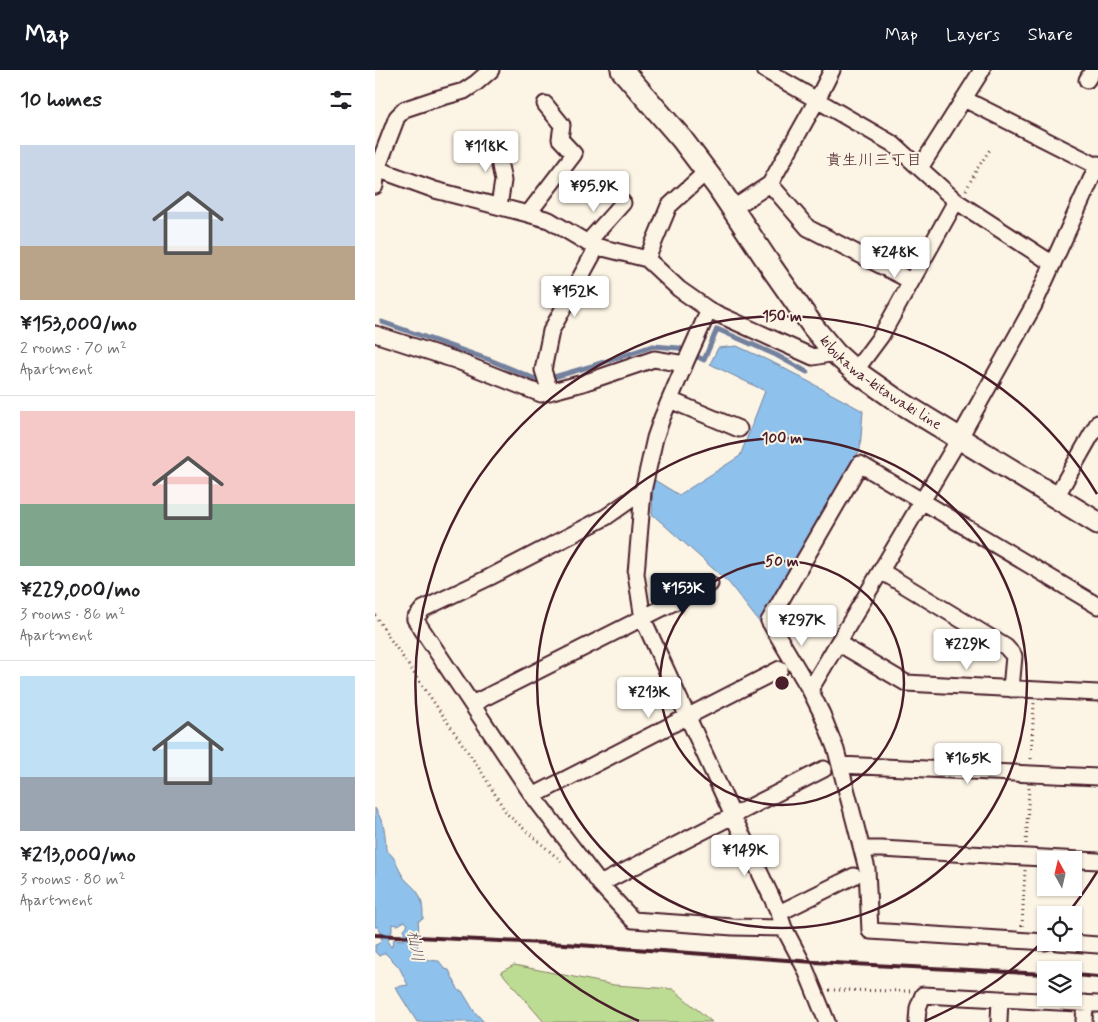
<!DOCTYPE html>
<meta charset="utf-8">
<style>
body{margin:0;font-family:Mynerve,"Klee One",sans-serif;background:#f2f2f2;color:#202124;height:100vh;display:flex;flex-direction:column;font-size:19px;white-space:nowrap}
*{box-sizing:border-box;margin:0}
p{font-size:16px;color:#757577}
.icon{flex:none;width:28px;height:28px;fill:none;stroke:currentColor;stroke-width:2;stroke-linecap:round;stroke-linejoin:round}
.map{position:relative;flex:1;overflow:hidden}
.panel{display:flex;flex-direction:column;background:#fff;width:375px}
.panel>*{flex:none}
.needle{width:32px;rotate:352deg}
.tools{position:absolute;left:662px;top:781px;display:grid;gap:10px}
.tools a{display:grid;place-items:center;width:45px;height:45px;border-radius:0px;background:#fff;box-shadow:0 1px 4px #0004;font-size:25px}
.price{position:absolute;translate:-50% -42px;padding:0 11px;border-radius:5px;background:#fff;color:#222;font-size:16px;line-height:32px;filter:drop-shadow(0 1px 2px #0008)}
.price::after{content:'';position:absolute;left:50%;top:30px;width:15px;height:11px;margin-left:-8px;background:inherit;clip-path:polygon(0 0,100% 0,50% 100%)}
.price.current{background:#111827;color:#fff}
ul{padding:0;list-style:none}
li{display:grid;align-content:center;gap:10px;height:265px;padding:0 20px}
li+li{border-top:1px solid #e0e0e0}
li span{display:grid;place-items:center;height:155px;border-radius:0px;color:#555}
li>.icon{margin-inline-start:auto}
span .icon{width:90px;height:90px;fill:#fffc;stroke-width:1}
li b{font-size:21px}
h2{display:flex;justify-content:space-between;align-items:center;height:60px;padding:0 20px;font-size:21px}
header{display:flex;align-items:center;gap:30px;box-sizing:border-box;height:70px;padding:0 25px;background:#111827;color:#fff}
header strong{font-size:24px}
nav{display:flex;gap:28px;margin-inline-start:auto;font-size:18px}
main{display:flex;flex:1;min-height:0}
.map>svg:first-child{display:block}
.green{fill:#bcdc94;stroke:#837e60}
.water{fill:#8ec1eb;stroke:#73809e;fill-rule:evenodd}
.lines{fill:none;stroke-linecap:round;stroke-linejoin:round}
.stream{stroke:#73809e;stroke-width:5}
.minor-casing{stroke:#4a1f2b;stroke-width:19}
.secondary-casing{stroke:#4a1f2b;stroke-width:25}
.path{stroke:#4a1f2b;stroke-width:3;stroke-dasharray:1 4;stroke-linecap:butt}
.minor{stroke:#fcf5e5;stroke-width:15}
.secondary{stroke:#fcf5e5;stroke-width:21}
.rail{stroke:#4a1f2b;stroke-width:4}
.ring{fill:none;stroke:#4a1f2b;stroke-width:2.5}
.labels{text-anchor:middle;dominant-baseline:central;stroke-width:4;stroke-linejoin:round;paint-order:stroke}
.street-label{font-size:15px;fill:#4a1f2b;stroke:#fcf5e5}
.neighbourhood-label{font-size:16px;fill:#4a1f2b;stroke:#fcf5e5}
.water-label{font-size:16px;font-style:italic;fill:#5e5065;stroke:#fcf5e5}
.centre{fill:#4a1f2b;stroke:#fcf5e5;stroke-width:2.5}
.ring-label{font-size:15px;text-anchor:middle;font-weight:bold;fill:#4a1f2b;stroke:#fcf5e5;stroke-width:4;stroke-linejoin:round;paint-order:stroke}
</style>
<header>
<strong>Map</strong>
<nav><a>Map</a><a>Layers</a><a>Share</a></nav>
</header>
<main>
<section class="panel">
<h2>10 homes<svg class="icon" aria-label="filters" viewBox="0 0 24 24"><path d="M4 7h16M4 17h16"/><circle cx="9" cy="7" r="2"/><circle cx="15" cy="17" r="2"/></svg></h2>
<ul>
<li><span style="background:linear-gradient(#c9d6e8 65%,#b9a48a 0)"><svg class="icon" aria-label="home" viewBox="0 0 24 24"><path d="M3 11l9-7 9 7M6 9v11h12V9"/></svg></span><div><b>¥153,000/mo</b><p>2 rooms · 70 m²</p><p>Apartment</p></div></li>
<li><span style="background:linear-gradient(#f6c9c9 60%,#7fa58c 0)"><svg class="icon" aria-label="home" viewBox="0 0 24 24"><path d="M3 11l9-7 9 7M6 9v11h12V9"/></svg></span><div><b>¥229,000/mo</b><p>3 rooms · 86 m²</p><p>Apartment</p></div></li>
<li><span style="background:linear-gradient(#bfe0f5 65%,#9aa5b1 0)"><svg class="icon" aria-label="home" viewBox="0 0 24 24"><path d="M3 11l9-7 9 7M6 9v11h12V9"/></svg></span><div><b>¥213,000/mo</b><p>3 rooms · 80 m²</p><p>Apartment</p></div></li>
</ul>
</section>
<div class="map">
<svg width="723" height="952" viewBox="0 0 723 952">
<rect width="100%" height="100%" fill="#fcf5e5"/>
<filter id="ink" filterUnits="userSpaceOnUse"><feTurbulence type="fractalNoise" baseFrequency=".02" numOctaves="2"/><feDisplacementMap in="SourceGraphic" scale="10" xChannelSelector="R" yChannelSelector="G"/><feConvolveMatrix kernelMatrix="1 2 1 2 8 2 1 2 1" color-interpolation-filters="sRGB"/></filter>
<g filter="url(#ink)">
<path class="green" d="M139,895L239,915L298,919L337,952H169L126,902Z"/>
<path class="water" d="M362,276L403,295L488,341L485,380L385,553L354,513L277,444L278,409L304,425L365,386L390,321L335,294L343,278Z
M0,738C10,756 10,760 11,780C22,789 20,792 26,803C30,812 41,817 44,825C48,832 48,841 48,849L43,851C46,864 36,881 52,889C55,890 61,891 64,891L70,899L74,900L84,921H87L99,941L109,952H42L20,917L33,915L24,897L10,883L4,886L0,882V875L3,874L7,870L3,857H0ZM30,851L33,855L29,859V870L19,869L18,873L16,877C10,870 15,868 17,861C17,860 17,856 17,854L23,855Z"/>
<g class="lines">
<path class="stream" d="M7,252L115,290L165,311L217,296L278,276L304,278L329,290L342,259L401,285L432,302"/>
<g class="minor-casing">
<path id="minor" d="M390,0L518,74L581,131L678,194
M712,10L718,0
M589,29L722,96
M120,70L128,111L124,136
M545,98L607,0
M2,99L60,120L153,144L174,150L216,175L272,189L304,219L334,240L438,287L460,283
M395,114L433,158L536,211
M0,116L2,99L22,47L30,39L57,30L89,21L101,13L116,0
M357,139L395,114L442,30L457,0
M153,144L199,84L185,69L187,55L170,34
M212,173L248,133
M272,189L294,136L331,102
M334,240L312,289L287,348L280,368L268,421L261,504L268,549L358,746L404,843L409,858L430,898L452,952
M0,264L80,290L166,324L208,313L279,289L310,294
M480,301L506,266L581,131
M175,322L168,300L176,261L222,177
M295,330L364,359
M268,421L231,447L115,507L48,539L40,549L158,726L225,814L258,850L358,857L409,858
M681,427L723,353
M506,501L631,577L639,586L636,619
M463,573L531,613L723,623
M435,620L584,369L659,235L723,94
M97,634L335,514
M465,695L723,707
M158,726L405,599
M487,779H506L723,791
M225,814L449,699
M404,843L479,806
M671,872L495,861L492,799L461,680L447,644L435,620L394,551L485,394L723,536
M682,872L723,875
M542,952L543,938L548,925L723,934
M624,952L625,929
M709,952L710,933"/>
</g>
<g class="secondary-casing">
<g id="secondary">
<path id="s1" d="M247,0L306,68L343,117L399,201L439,258L460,283L480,301L520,329L723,453"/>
</g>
</g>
<path class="path" d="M591,120L602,99L616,78
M0,545L14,567L106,701L132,744L186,791
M656,689L659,633
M651,774L654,718
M647,856L650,800
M454,920L535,921"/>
<use href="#minor" class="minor"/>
<use href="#secondary" class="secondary"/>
<path class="rail" d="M0,865L190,874L439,892L671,904
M699,905L723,907"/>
</g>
</g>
<g class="ring">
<circle cx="407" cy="613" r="122"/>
<circle cx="407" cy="613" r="245"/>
<path d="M722 802A367 367 0 0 1 692 844M671 868A367 367 0 0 1 550 951M264 951A367 367 0 1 1 722 424"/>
</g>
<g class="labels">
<g class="street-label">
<text stroke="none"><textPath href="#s1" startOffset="409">kibukawa-kitawaki line</textPath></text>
</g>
<g class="neighbourhood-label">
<text x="499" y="90">貴生川三丁目</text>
</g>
<g class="water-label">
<text transform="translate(40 876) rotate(80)">杣川</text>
</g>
</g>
<circle cx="407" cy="613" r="8" class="centre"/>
<g class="ring-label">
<text x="407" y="251">150 m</text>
<text x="407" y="373">100 m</text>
<text x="407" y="496">50 m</text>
</g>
</svg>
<div class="tools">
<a><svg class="needle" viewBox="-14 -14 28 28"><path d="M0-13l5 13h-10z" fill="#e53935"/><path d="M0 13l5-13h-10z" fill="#757577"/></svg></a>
<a><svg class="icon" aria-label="locate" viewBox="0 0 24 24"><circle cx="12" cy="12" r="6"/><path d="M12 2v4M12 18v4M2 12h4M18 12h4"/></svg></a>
<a><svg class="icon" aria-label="layers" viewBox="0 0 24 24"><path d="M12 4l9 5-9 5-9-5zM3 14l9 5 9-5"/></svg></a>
</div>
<b class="price" style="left:111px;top:103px">¥118K</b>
<b class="price" style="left:219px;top:143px">¥95.9K</b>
<b class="price" style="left:520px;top:209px">¥248K</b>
<b class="price" style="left:200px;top:248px">¥152K</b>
<b class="price current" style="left:308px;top:545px">¥153K</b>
<b class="price" style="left:427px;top:577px">¥297K</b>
<b class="price" style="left:592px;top:601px">¥229K</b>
<b class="price" style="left:274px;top:649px">¥213K</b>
<b class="price" style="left:593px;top:715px">¥165K</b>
<b class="price" style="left:370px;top:807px">¥149K</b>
</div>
</main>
